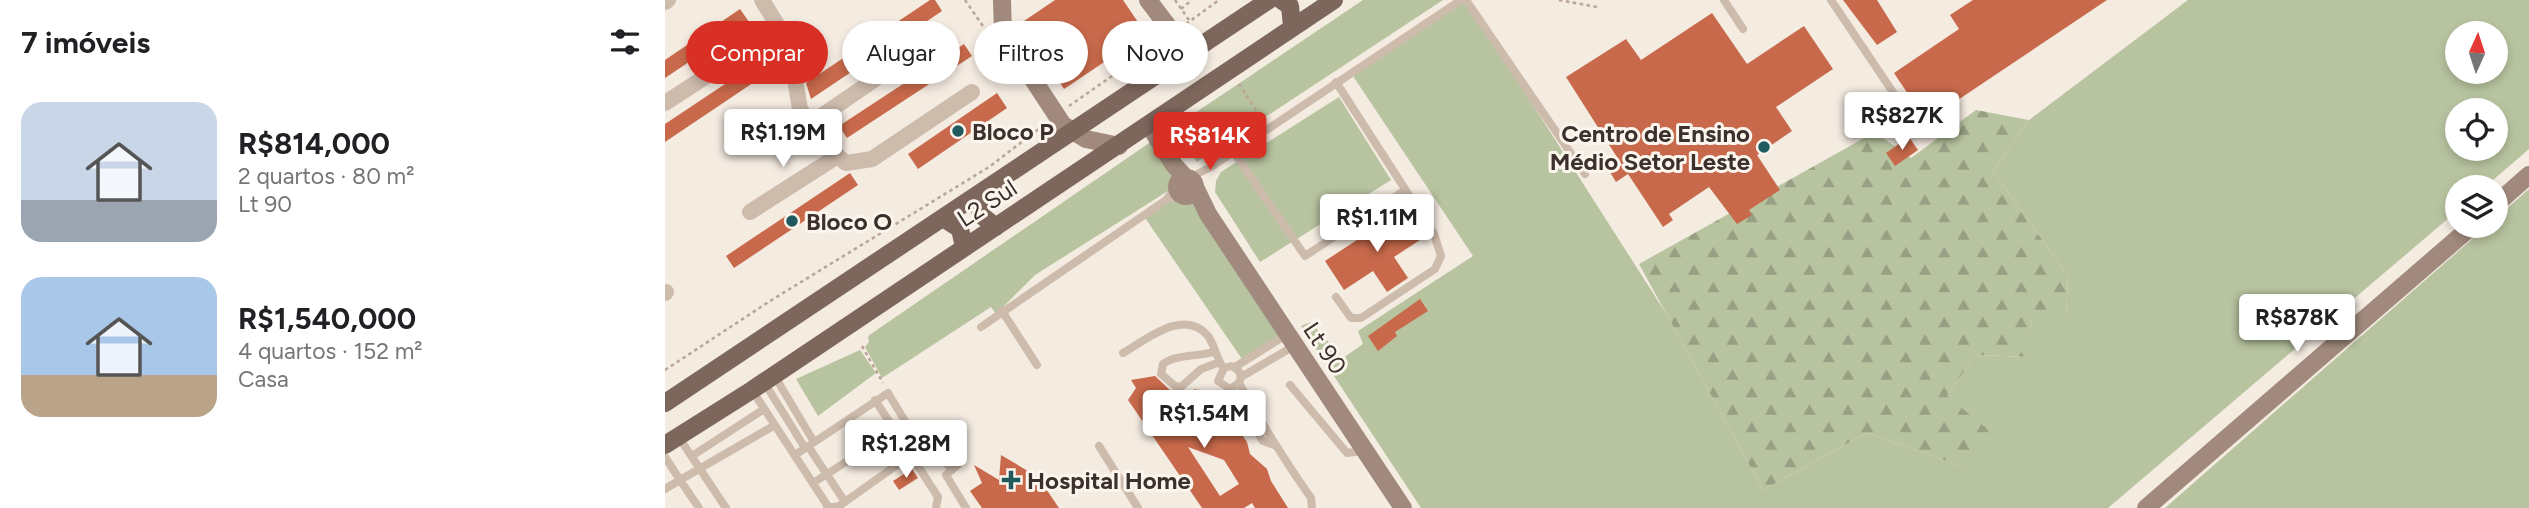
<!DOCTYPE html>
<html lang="pt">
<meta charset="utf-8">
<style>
body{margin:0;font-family:Figtree,sans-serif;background:#f6f6f6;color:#202124;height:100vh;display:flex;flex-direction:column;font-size:26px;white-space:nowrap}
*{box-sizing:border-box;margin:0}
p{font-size:23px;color:#757577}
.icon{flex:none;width:38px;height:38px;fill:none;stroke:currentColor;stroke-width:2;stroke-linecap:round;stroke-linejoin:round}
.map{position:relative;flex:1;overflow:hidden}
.panel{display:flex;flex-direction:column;background:#fff;width:665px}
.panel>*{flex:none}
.guide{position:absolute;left:21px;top:21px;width:665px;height:63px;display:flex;gap:14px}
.needle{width:46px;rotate:3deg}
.tools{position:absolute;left:1780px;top:21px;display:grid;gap:14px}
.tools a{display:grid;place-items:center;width:63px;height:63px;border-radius:50%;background:#fff;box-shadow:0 4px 10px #0003;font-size:35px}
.price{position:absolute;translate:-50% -60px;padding:0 16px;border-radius:7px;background:#fff;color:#222;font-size:23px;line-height:46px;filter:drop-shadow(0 2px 4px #0008)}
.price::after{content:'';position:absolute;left:50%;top:42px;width:21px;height:16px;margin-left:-10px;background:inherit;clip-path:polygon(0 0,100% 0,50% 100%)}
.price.current{background:#d93025;color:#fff}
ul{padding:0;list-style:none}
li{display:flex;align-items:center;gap:21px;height:175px;padding:0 21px}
li span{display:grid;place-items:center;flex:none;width:196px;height:140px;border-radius:21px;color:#555}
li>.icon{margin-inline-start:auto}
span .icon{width:84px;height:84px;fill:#fffc;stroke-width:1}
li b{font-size:30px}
h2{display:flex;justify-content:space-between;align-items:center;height:84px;padding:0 21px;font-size:30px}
.tag{padding:0 24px;border-radius:32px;background:#fff;box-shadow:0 4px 10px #0003;font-size:24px;line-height:63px}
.tag.current{background:#d93025;color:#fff}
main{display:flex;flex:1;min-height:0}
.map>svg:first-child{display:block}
.grass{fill:#b8c4a0;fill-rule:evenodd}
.forest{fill:url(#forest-firs)}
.building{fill:#c8694b;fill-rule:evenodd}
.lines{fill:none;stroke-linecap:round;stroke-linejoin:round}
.path{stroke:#b9a596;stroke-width:2.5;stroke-dasharray:3.5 3.5;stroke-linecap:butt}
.lane{stroke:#cdbbac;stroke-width:8}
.street{stroke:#cdbbac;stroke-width:16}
.secondary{stroke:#a18a7d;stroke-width:18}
.primary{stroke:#7d675c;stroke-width:18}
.poi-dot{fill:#1f5a5e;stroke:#fbf5ee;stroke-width:2.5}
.labels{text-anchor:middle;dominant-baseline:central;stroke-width:6;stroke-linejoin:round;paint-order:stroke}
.poi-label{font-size:24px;font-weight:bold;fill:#3b302b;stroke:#fbf5ee;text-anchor:start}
.street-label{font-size:24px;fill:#3b302b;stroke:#fbf5ee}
</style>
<main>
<section class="panel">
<h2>7 imóveis<svg class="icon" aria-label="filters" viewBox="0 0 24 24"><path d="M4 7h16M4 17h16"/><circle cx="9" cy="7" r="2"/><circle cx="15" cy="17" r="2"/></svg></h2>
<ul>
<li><span style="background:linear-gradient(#c9d6e8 70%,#9aa5b1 0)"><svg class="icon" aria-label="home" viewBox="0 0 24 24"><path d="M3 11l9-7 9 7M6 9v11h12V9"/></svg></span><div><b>R$814,000</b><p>2 quartos · 80 m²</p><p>Lt 90</p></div></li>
<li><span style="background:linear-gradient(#a9c7e8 70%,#b9a48a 0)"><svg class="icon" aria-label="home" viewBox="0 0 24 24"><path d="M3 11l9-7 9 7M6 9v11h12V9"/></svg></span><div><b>R$1,540,000</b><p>4 quartos · 152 m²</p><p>Casa</p></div></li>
</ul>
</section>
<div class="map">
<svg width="1864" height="508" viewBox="0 0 1864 508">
<defs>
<pattern id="forest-firs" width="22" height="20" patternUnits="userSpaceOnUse" patternTransform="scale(1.75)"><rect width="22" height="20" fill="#b8c4a0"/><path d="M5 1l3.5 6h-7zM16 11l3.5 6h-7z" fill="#97a083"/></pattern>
</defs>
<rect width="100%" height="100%" fill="#f4ebe1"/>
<path class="grass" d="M698,0H778L532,162L506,129Z
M801,0L1002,315L1098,490L1202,433L1299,467L1282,396L1310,355L1364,357L1367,317L1401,316L1403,276L1328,171L1364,120L1523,0H1864V149L1820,187H1792V211L1443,508H756L636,326L646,322L678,358L698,344L693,331L808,256L686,73ZM1792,33H1830V72H1792ZM1792,110H1830V149H1792Z
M674,97L726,180L595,262L550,192L551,181L556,172Z
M490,139L512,180L503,191L370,275L331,314L326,307L217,378L200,347L204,342L203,336Z
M1864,189V508H1500L1822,226H1830L1831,218Z
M517,195L543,214L621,335L577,359L478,215Z
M195,350L211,373L153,416L131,379Z"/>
<path class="forest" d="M1311,110L1364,120L1328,171L1403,276L1401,317H1367L1365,357L1310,355L1282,396L1326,432L1299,467L1202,433L1098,490L974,264L1210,132L1246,158Z"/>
<path class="building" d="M265,0H270L277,11L146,99L141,83Z
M390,0H458L481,34L399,89L356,23Z
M1178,0H1212L1232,32L1212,45Z
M1308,0H1442L1257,124L1239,97L1243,94L1229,73L1294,29L1285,15Z
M75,9L84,22L0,78V60Z
M1047,13L1082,64L1139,26L1168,69L1111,107L1127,131L1092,155L1115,190L1084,210L1087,215L1072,224L1044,187L1004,214L1008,220L998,227L963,174L951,182L945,172L957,165L901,77L961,39L976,60Z
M299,44L307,56L182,138L174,126Z
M105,54L113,66L0,142V124Z
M332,93L342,108L253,169L243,154Z
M1244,137L1253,150L1230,166L1221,153Z
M185,173L193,185L69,268L61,256Z
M739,209L758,238L729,257L743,278L722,292L708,271L679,290L660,261Z
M755,299L763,311L730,332L732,336L713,351L703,336Z
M490,376L506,391L521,399L530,389L550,397L548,412L519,406L535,439L548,427L565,425L573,429L582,442L585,454L602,469L606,481L623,508H590L587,503L579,508H537L463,400L471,388L466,380ZM523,447L559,460L574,484L555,496Z
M336,455L373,477L394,508H317L305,491L317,483L309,465L334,480Z
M247,469L253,478L234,490L228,481Z"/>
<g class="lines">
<path class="path" d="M300,0L322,32
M510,0L524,20
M894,0L932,7
M516,9L527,0
M521,24L554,0
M574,84L599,122
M404,106L496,42
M197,346L218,383
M0,370L105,301L324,167L379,125"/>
<path class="lane" d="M801,0L920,174
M1059,0L1078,29
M1166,0L1256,134
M568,151L640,256L740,190
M524,178L546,167L796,0
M501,200L512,186
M671,297L686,318H696L770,269L776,256L769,234L671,82
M337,311L372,365
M316,327L501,200L517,195
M548,352C532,357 511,354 498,364L496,374L510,386L516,387L536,369L555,362
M458,353C481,340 519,307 543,336C549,344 551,356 557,366
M570,367L621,335
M109,375L149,442
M576,377L629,346
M99,382L140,448
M574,383C596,422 620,461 646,498L647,508
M625,385L682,453L699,451
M565,389L574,383C578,375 574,369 566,366L559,368L553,381L565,389L598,441L609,445
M87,390L164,508
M13,436L61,508
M263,439L286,469
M256,442L246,455L273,497L271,508
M143,446L180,502
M434,446L473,508
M130,455L223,393L252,441
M27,456L99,409
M0,457L15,480L110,425
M296,462L281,475L301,508
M148,483L229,431
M0,489L15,480L34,508
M162,508L174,506L246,455L210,400"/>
<path class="street" d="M97,0L124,44L135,109L159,144L181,163L207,159L307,92
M0,2L3,0
M0,103L114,29
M145,124L277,33
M85,212L171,157
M0,293L1,292"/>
<path class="secondary" d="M337,0L338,34L398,125L421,139L454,146
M483,0L524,54
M484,125L509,165L521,178
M512 187a9 9 0 1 1 18 0a9 9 0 1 1-18 0Z
M530,187L543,214L738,508
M1830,205L1864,175
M1481,508L1807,226"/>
<path class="primary" d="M616,0L625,6L627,27
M312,195L316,215L331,227
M278,218L295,229L299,247
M0,403L604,0
M0,445L87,390L669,0"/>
</g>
<g class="poi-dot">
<circle cx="293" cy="131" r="7"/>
<circle cx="1099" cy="147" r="7"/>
<circle cx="127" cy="221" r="7"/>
<path d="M342.5 469.5h7v7h7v7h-7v7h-7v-7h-7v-7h7z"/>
</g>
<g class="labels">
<g class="poi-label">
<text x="307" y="131">Bloco P</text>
<text x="1085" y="133" text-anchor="end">Centro de Ensino<tspan x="1085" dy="28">Médio Setor Leste</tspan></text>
<text x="141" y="221">Bloco O</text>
<text x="362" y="480">Hospital Home</text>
</g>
<g class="street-label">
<text transform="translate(322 203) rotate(-33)">L2 Sul</text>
<text transform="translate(660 348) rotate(56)">Lt 90</text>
</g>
</g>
</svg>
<div class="tools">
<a><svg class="needle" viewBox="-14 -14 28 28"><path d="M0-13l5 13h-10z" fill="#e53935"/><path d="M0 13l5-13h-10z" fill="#757577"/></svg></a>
<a><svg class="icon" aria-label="locate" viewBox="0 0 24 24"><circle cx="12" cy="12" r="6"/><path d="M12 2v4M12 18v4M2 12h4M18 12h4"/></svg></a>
<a><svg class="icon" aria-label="layers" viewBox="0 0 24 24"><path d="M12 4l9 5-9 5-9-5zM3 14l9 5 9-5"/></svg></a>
</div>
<b class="price" style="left:1237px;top:152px">R$827K</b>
<b class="price" style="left:118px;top:169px">R$1.19M</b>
<b class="price current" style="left:545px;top:172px">R$814K</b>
<b class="price" style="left:712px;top:254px">R$1.11M</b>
<b class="price" style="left:1632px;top:354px">R$878K</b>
<b class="price" style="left:539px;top:450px">R$1.54M</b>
<b class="price" style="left:241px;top:480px">R$1.28M</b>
<div class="guide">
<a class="tag current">Comprar</a>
<a class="tag">Alugar</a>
<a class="tag">Filtros</a>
<a class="tag">Novo</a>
</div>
</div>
</main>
